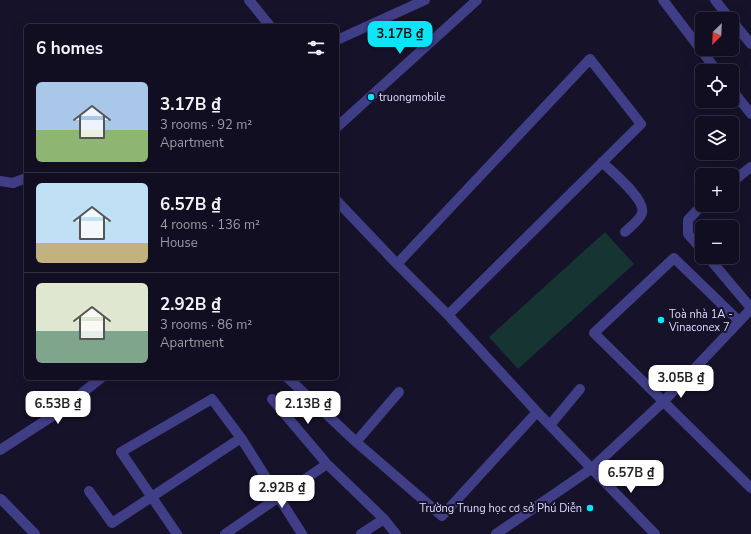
<!DOCTYPE html>
<meta charset="utf-8">
<style>
body{margin:0;font-family:"Nunito Sans",sans-serif;background:#1e1c2d;color:#f1f3f6;height:100vh;display:flex;flex-direction:column;font-size:15px;white-space:nowrap}
*{box-sizing:border-box;margin:0}
p{font-size:13px;color:#9c9ca5}
.icon{flex:none;width:22px;height:22px;fill:none;stroke:currentColor;stroke-width:2;stroke-linecap:round;stroke-linejoin:round}
.map{position:relative;flex:1;overflow:hidden}
.drawer{position:absolute;left:24px;top:24px;width:315px;height:356px;display:flex;flex-direction:column;background:#100e20;border-radius:6px;box-shadow:0 4px 16px #0002,0 0 0 1px #302e3e}
.drawer>*{flex:none}
.needle{width:26px;rotate:204deg}
.fabs{position:absolute;left:695px;top:12px;display:grid;gap:8px}
.fabs a{display:grid;place-items:center;width:44px;height:44px;border-radius:6px;background:#100e20;box-shadow:0 4px 16px #0002,0 0 0 1px #302e3e;font-size:20px}
.price{position:absolute;translate:-50% -34px;padding:0 9px;border-radius:8px;background:#fff;color:#222;font-size:13px;line-height:26px;filter:drop-shadow(0 1px 2px #0008)}
.price::after{content:'';position:absolute;left:50%;top:24px;width:12px;height:9px;margin-left:-6px;background:inherit;clip-path:polygon(0 0,100% 0,50% 100%)}
.price.active{background:#0ee4f7;color:#111}
ul{padding:0;list-style:none}
li{display:flex;align-items:center;gap:12px;height:100px;padding:0 12px}
li+li{border-top:1px solid #302e3e}
li span{display:grid;place-items:center;flex:none;width:112px;height:80px;border-radius:6px;color:#555}
li>.icon{margin-inline-start:auto}
span .icon{width:48px;height:48px;fill:#fffc;stroke-width:1}
li b{font-size:17px}
h2{display:flex;justify-content:space-between;align-items:center;height:48px;padding:0 12px;font-size:17px}
.map>svg:first-child{display:block}
.green{fill:#153432}
.lines{fill:none;stroke-linecap:round;stroke-linejoin:round}
.minor{stroke:#403e87;stroke-width:10}
.poi-dot{fill:#0ee4f7;stroke:#15122a;stroke-width:1.5}
.labels{text-anchor:middle;dominant-baseline:central;stroke-width:4;stroke-linejoin:round;paint-order:stroke}
.poi-label{font-size:11px;fill:#dfdcfe;stroke:#15122a;text-anchor:start}
</style>
<div class="map">
<svg width="751" height="534" viewBox="0 0 751 534">
<rect width="100%" height="100%" fill="#15122a"/>
<path class="green" d="M605,232L634,264L518,369L489,337Z"/>
<g class="lines">
<path class="minor" d="M249,0L270,26
M663,0L717,71
M715,0L730,19
M732,21L751,44
M337,40L425,0
M732,90L751,114
M337,127L477,0
M602,162C612,172 646,199 642,213C640,220 630,227 625,232
M0,181L13,183L26,178
M732,182L751,167
M337,201L397,264L448,315L537,412L655,534
M702,250L688,234V220L702,205
M708,257L751,308
M397,264L590,59L641,124L448,315
M739,321L674,258L594,333L751,488
M288,378L356,442L442,516L537,412
M272,399L327,464L384,519L396,534
M550,425L580,389
M241,438L302,534
M356,442L399,392
M0,450L57,413L101,378
M89,491L112,523L241,438L212,399L121,452L177,534
M1,499L35,534
M225,534L327,464
M361,534L384,519
M496,534L591,469L663,402L751,309"/>
</g>
<g class="poi-dot">
<circle cx="371" cy="97" r="4"/>
<circle cx="661" cy="320" r="4"/>
<circle cx="590" cy="508" r="4"/>
</g>
<g class="labels">
<g class="poi-label">
<text x="379" y="97">truongmobile</text>
<text x="669" y="314">Toà nhà 1A -<tspan x="669" dy="13">Vinaconex 7</tspan></text>
<text x="582" y="508" text-anchor="end">Trường Trung học cơ sở Phú Diễn</text>
</g>
</g>
</svg>
<div class="fabs">
<a><svg class="needle" viewBox="-14 -14 28 28"><path d="M0-13l5 13h-10z" fill="#e53935"/><path d="M0 13l5-13h-10z" fill="#9c9ca5"/></svg></a>
<a><svg class="icon" aria-label="locate" viewBox="0 0 24 24"><circle cx="12" cy="12" r="6"/><path d="M12 2v4M12 18v4M2 12h4M18 12h4"/></svg></a>
<a><svg class="icon" aria-label="layers" viewBox="0 0 24 24"><path d="M12 4l9 5-9 5-9-5zM3 14l9 5 9-5"/></svg></a>
<a>+</a>
<a>−</a>
</div>
<b class="price active" style="left:400px;top:55px">3.17B ₫</b>
<b class="price" style="left:681px;top:399px">3.05B ₫</b>
<b class="price" style="left:58px;top:425px">6.53B ₫</b>
<b class="price" style="left:308px;top:425px">2.13B ₫</b>
<b class="price" style="left:631px;top:494px">6.57B ₫</b>
<b class="price" style="left:282px;top:509px">2.92B ₫</b>
<section class="drawer">
<h2>6 homes<svg class="icon" aria-label="filters" viewBox="0 0 24 24"><path d="M4 7h16M4 17h16"/><circle cx="9" cy="7" r="2"/><circle cx="15" cy="17" r="2"/></svg></h2>
<ul>
<li><span style="background:linear-gradient(#a9c7e8 60%,#8fb573 0)"><svg class="icon" aria-label="home" viewBox="0 0 24 24"><path d="M3 11l9-7 9 7M6 9v11h12V9"/></svg></span><div><b>3.17B ₫</b><p>3 rooms · 92 m²</p><p>Apartment</p></div></li>
<li><span style="background:linear-gradient(#bfe0f5 75%,#c2b280 0)"><svg class="icon" aria-label="home" viewBox="0 0 24 24"><path d="M3 11l9-7 9 7M6 9v11h12V9"/></svg></span><div><b>6.57B ₫</b><p>4 rooms · 136 m²</p><p>House</p></div></li>
<li><span style="background:linear-gradient(#dfe7d0 60%,#7fa58c 0)"><svg class="icon" aria-label="home" viewBox="0 0 24 24"><path d="M3 11l9-7 9 7M6 9v11h12V9"/></svg></span><div><b>2.92B ₫</b><p>3 rooms · 86 m²</p><p>Apartment</p></div></li>
</ul>
</section>
</div>
